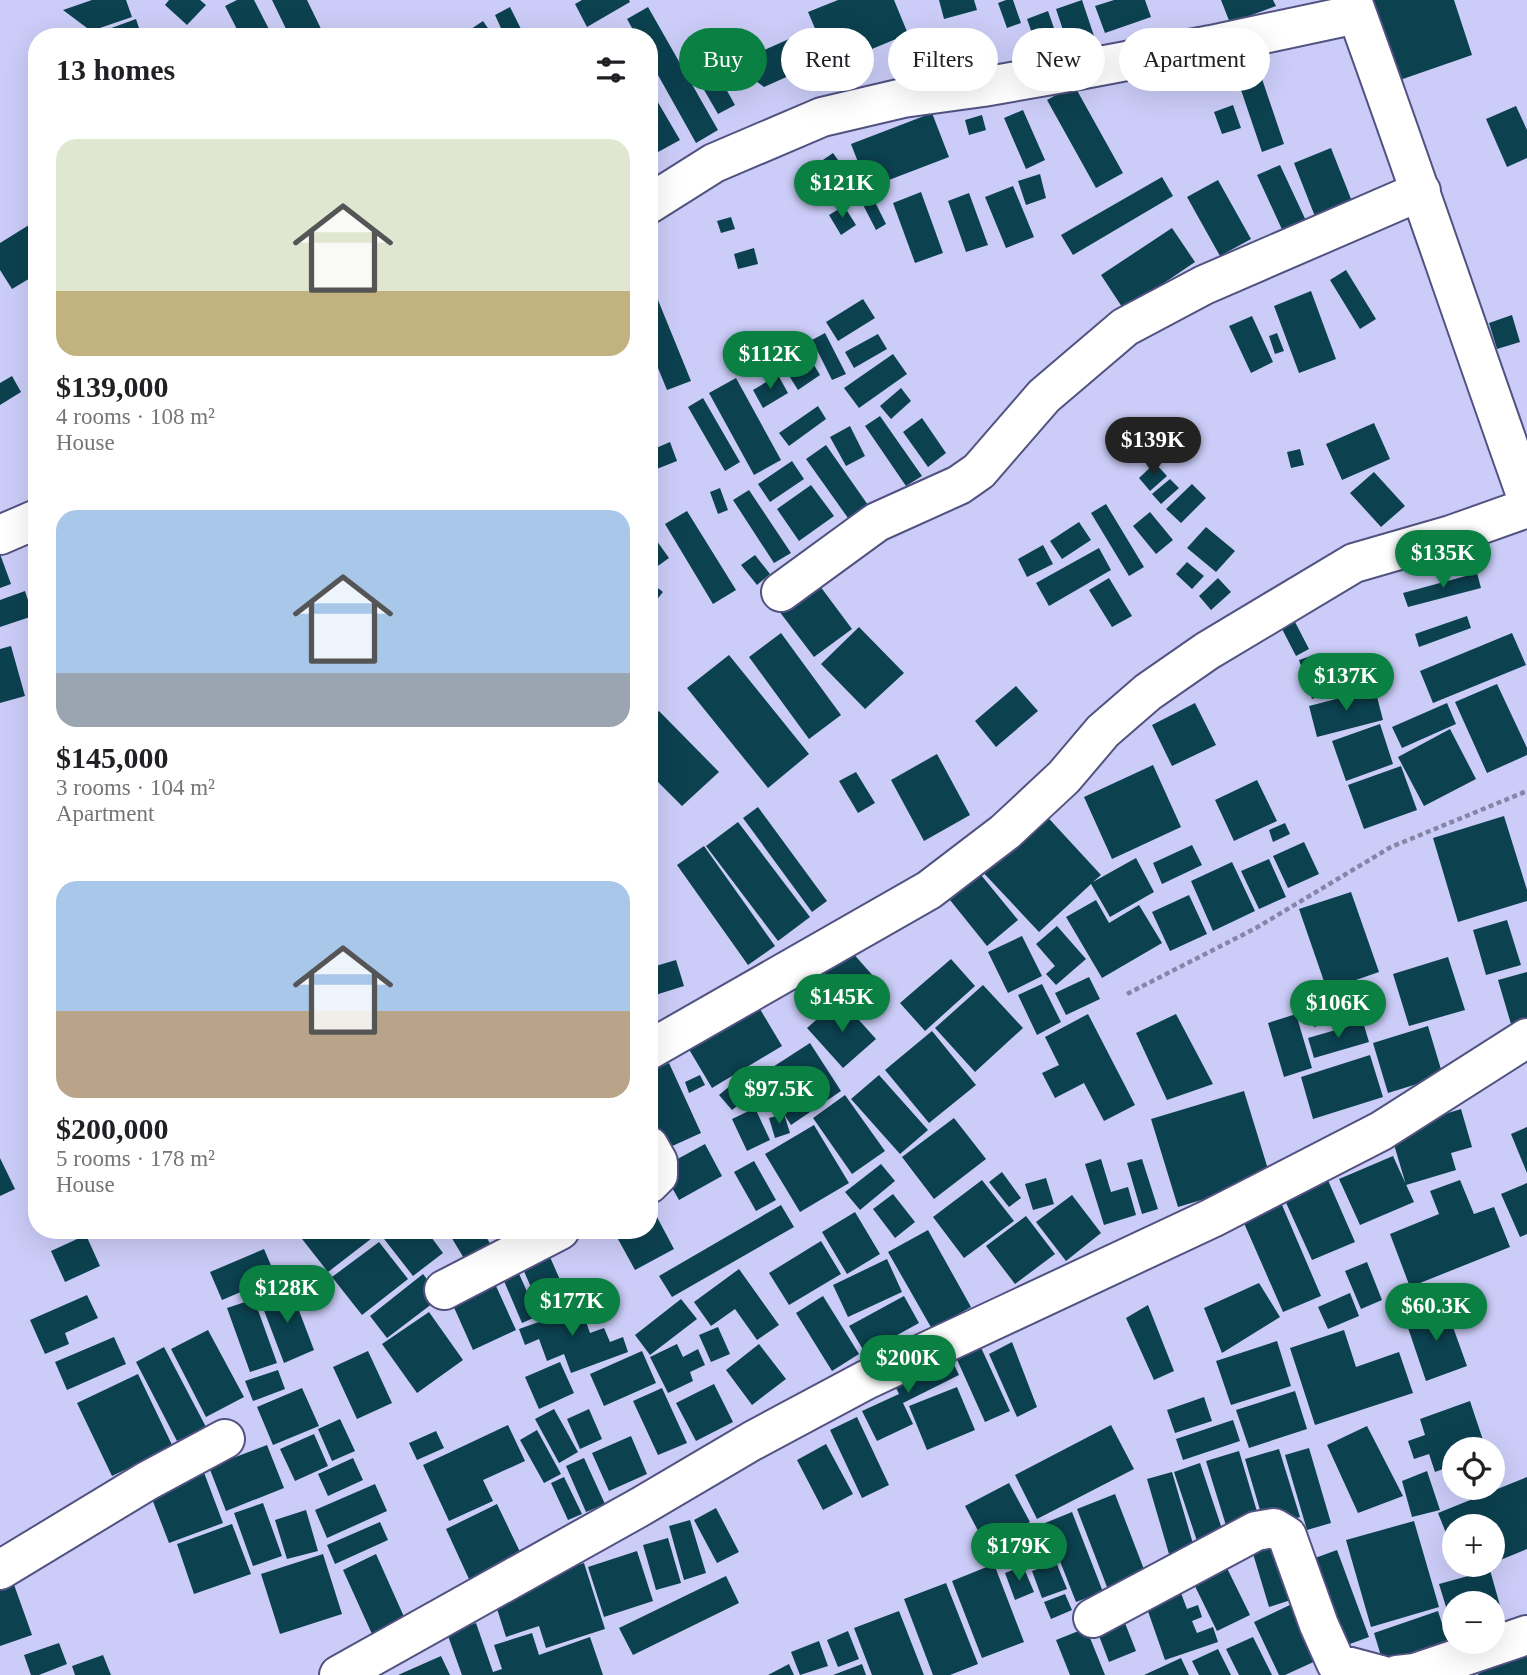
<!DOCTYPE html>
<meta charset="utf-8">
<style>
body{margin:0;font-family:"Times New Roman",serif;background:#f2f2f2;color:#202124;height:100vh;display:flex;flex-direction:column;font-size:26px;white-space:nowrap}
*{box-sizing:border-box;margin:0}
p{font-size:23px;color:#757577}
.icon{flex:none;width:38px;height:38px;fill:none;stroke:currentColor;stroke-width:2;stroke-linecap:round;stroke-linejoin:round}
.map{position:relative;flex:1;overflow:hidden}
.panel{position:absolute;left:28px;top:28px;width:630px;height:1211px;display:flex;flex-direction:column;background:#fff;border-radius:28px;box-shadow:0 7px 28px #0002}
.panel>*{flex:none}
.hud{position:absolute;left:679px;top:28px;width:665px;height:63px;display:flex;gap:14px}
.buttons{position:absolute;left:1442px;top:1437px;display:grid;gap:14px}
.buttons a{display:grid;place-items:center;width:63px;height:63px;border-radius:50%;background:#fff;box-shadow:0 7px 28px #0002;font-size:35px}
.price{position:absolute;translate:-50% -60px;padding:0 16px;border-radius:24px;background:#0b8043;color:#fff;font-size:23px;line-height:46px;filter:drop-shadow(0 2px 4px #0008)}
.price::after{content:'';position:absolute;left:50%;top:42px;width:21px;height:16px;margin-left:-10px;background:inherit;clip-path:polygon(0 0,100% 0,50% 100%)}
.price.active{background:#222;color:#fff}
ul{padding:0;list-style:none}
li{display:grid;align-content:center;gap:14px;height:371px;padding:0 28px}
li span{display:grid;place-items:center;height:217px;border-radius:21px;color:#555}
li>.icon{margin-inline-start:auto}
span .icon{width:126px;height:126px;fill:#fffc;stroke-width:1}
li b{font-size:30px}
h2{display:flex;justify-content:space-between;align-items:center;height:84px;padding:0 28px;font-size:30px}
.chip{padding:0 24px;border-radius:32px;background:#fff;box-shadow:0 7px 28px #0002;font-size:24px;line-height:63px}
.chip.active{background:#0b8043;color:#fff}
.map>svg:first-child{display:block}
.building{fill:#0c4150}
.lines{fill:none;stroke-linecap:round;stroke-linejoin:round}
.minor-casing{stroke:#515280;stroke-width:42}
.path{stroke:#8486a7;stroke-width:4.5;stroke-dasharray:5 3.5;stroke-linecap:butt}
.minor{stroke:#fff;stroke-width:38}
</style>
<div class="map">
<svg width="1527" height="1675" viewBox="0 0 1527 1675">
<rect width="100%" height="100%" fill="#cbcdf8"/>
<path class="building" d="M92,0H126L132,17L91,31L63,10Z
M169,0H200L206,5L187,25L165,5Z
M237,0H254L273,37H241L225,6Z
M272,0H307L325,37H290Z
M582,0H629L630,2L587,27L575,4Z
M838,0H894L908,34L831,66L808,12Z
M939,0H974L977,10L944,19Z
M1006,0H1013L1021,23L1007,28L998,3Z
M1082,0L1097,45L1071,54L1056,9Z
M1114,0H1145L1151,17L1105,33L1095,6Z
M1221,0H1273L1276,6L1230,23Z
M1370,0H1454L1472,55L1397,81Z
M510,7L525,37H505L495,15Z
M648,7L718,130L696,143L649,59V37H637L627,19Z
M1048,11L1062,51L1041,59L1027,19Z
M136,19L142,37H96L95,34Z
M483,21L494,37H471L468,31Z
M789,39L802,70L764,87L733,64Z
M706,53L735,105L718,114L689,64Z
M1261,76L1284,144L1262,152L1239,84Z
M1074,85L1123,173L1096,188L1047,100Z
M649,87L680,140L649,157Z
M1233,105L1241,128L1222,134L1214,112Z
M1516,106L1527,130V158L1507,167L1486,119Z
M1023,110L1045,160L1026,169L1004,118Z
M932,113L949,157L868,188L851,144Z
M982,115L986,130L969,135L965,120Z
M1331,148L1353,204L1316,219L1294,163Z
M833,153L853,181L827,199L807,171Z
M1280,165L1308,225L1285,236L1257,175Z
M1040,174L1046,198L1026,205L1018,181Z
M1162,177L1173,196L1073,255L1061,235Z
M1218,180L1251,239L1220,256L1187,197Z
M1013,186L1034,237L1006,248L985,197Z
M921,192L943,253L915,263L893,203Z
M969,193L988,245L966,252L948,201Z
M871,194L886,224L876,230L860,199Z
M844,206L856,225L841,235L829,215Z
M731,217L735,229L721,233L717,221Z
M37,220V274L12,289L0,270V243Z
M1172,228L1195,262L1124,310L1101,275Z
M754,248L758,264L738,269L734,254Z
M1346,270L1376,319L1360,329L1330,280Z
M649,278L691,381L667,390L649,346Z
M1311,291L1336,359L1299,373L1274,306Z
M863,299L875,318L838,341L826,322Z
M1512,315L1520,342L1497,349L1489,323Z
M1252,316L1273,362L1251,373L1229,326Z
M825,333L846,374L832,380L812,340Z
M1277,333L1284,351L1275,354L1269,336Z
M790,334L799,351L763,372L753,355Z
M878,334L887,349L854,368L845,352Z
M893,354L907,374L859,408L844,388Z
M811,360L820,375L798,390L788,374Z
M778,375L788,393L763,408L753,390Z
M12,376L21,392L0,405V383Z
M736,378L781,460L754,475L709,393Z
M901,388L911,401L891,419L880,406Z
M703,398L740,462L725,471L688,407Z
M818,406L826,419L789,446L779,433Z
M880,416L922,476L906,486L865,426Z
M922,418L946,453L928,467L903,432Z
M1374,423L1390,459L1342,480L1326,444Z
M850,426L865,456L846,466L830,437Z
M670,442L677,461L649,472V451Z
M826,445L868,505L848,518L806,459Z
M1300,449L1304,465L1291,468L1287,452Z
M792,461L804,479L770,502L758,484Z
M1155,463L1167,476L1150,491L1139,478Z
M1374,472L1405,506L1381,527L1350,493Z
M1170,479L1179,488L1161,504L1152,494Z
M1192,484L1206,498L1181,523L1166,509Z
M811,485L834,516L799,541L777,509Z
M720,488L728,510L718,514L710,492Z
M749,490L791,553L774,563L733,500Z
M1106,504L1144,567L1129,576L1091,513Z
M687,511L736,590L713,604L665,524Z
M1150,512L1173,540L1156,554L1133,526Z
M1079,522L1091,540L1062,559L1050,541Z
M1206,527L1235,551L1216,572L1187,548Z
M649,530L669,558L655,568L649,560Z
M1043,545L1053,564L1027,577L1018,559Z
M1099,548L1111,570L1049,606L1036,583Z
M0,554L11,584L0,588Z
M755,555L770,574L757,585L741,565Z
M1187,562L1204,576L1192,589L1176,574Z
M1477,573L1481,588L1408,607L1403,593Z
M1109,578L1132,616L1112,627L1089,590Z
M1218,578L1231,592L1211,610L1199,596Z
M649,581L663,592L651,607L649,606Z
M817,582L852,629L814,657L779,611Z
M25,591L33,616L0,627V600Z
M1467,616L1471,628L1419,647L1415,634Z
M1294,620L1309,649L1296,656L1281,627Z
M859,627L904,673L865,709L821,664Z
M781,633L841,715L809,739L749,657Z
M1512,633L1526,665L1433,703L1420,671Z
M11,646L25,696L0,703V649Z
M729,655L809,754L768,788L687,688Z
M1314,655L1327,694L1312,699L1299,660Z
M1497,684L1527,748V755L1487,773L1455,702Z
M1016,686L1038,711L996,747L975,721Z
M1375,689L1383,720L1317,737L1309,706Z
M1195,703L1216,745L1172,766L1152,725Z
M1447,703L1456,724L1402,748L1392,727Z
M659,711L719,772L682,806L649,773V720Z
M1380,724L1393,764L1346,781L1332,741Z
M1450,729L1476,779L1424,806L1398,757Z
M937,754L970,815L924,841L891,780Z
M1153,765L1181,827L1112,859L1084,797Z
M1401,766L1417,810L1364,829L1348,785Z
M856,772L875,803L858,813L839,781Z
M1257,780L1277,821L1234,841L1215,800Z
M758,807L827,901L812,912L743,818Z
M1041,810L1101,875L1093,882L1136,858L1154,892L1110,917L1091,884L1039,932L978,867Z
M1504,816L1527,890V901L1458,922L1433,838Z
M738,822L810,917L778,941L706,846Z
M1285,823L1290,834L1273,842L1269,830Z
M1304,842L1319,874L1288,888L1273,856Z
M1192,845L1202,865L1162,884L1153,863Z
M704,846L775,946L748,965L677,865Z
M1269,859L1286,897L1259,909L1241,871Z
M1232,862L1255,911L1213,931L1191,881Z
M981,875L1018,920L987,946L950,900Z
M1351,892L1379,972L1327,990L1299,909Z
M1189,895L1207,934L1170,951L1152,912Z
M1096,900L1109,923L1139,905L1162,943L1102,978L1066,917Z
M1507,920L1521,965L1486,975L1473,930Z
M1057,926L1086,959L1056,985L1046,974L1055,966L1036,944Z
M1022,936L1042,976L1008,993L988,952Z
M843,942L882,986L855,1009L817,964Z
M1448,957L1465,1010L1409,1026L1393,974Z
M951,959L975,986L925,1031L900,1003Z
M676,960L684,986L649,997V968Z
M1527,972V1019L1511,1024L1498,980Z
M1089,977L1100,999L1066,1015L1055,993Z
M1042,984L1061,1022L1037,1035L1018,995Z
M983,985L1023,1028L975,1072L935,1028Z
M1368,987L1375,1008L1314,1027L1307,1006Z
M754,999L782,1046L712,1088L684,1041Z
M840,999L876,1039L843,1068L807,1028Z
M1088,1014L1135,1105L1104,1121L1084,1083L1055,1098L1042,1073L1059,1065L1045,1037Z
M1176,1014L1213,1084L1167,1100L1136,1033Z
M1296,1014L1312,1068L1284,1077L1268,1023Z
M1363,1022L1369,1042L1314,1058L1308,1038Z
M1428,1026L1443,1076L1388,1093L1373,1043Z
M932,1031L976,1085L929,1123L885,1070Z
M810,1043L841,1091L791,1125L759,1076Z
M1370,1055L1383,1097L1313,1119L1301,1077Z
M669,1063L701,1133L659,1152L649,1131V1072Z
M748,1071L761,1087L732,1110L719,1095Z
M700,1075L705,1085L689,1093L685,1082Z
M879,1075L928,1130L900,1154L851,1099Z
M1244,1091L1271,1179L1178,1207L1151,1119Z
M845,1095L885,1151L852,1174L813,1118Z
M755,1108L770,1140L747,1151L732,1119Z
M1461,1109L1472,1147L1451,1153L1456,1170L1406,1185L1390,1131Z
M784,1114L790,1133L775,1138L769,1118Z
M954,1118L986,1159L934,1199L902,1157Z
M814,1125L849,1183L800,1212L765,1154Z
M1527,1127V1173L1511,1134Z
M705,1144L722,1176L679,1200L661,1168Z
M1393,1156L1414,1202L1360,1225L1339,1179Z
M0,1158L15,1189L0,1196Z
M1101,1159L1111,1192L1128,1187L1136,1215L1104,1225L1085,1164Z
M1142,1159L1158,1209L1142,1214L1127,1163Z
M754,1161L776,1200L756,1211L734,1172Z
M881,1164L895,1181L860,1210L845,1192Z
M1002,1172L1021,1198L1009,1207L989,1182Z
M1046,1178L1054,1204L1033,1210L1025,1184Z
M1327,1178L1355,1242L1312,1260L1283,1196Z
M982,1180L1014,1221L964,1258L933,1217Z
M1460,1180L1474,1214L1494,1207L1510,1247L1410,1287L1390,1234L1439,1214L1430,1191Z
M1527,1183V1234L1520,1237L1501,1194Z
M893,1194L915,1222L895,1238L873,1209Z
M1072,1195L1101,1233L1066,1261L1036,1222Z
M1279,1198L1321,1296L1283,1312L1240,1214Z
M649,1202L674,1249L635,1270L613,1230H649Z
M781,1205L794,1227L672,1297L659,1276Z
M855,1212L880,1254L847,1274L822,1232Z
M1026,1216L1055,1254L1015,1284L986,1246Z
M295,1230H373L376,1235L328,1272Z
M388,1230H426L443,1253L413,1276L381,1235Z
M447,1230H482L494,1250L468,1265Z
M928,1230L971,1307L932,1329L888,1252Z
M86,1235L100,1266L65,1282L51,1251Z
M821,1241L841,1274L789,1305L769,1273Z
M379,1242L408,1279L362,1315L332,1277Z
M264,1249L276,1277L222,1300L210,1272Z
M550,1257L564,1289L537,1301L523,1269Z
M887,1259L902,1292L848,1317L833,1285Z
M1367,1262L1382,1300L1361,1309L1345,1271Z
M516,1267L538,1316L522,1323L501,1274Z
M739,1269L779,1325L757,1340L735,1309L711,1326L694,1302Z
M423,1274L441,1297L387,1338L370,1316Z
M491,1275L516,1330L473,1350L448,1294Z
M1259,1283L1280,1317L1222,1353L1204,1308Z
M290,1287L314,1350L284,1363L260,1300Z
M1350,1293L1359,1316L1328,1329L1318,1307Z
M87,1295L98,1318L65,1333L69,1344L45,1354L30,1320Z
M823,1296L859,1354L832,1371L796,1313Z
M904,1296L919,1323L865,1353L849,1326Z
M564,1297L568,1309L580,1305L590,1333L604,1328L610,1342L623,1337L628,1352L571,1373L564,1354L547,1361L539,1339L525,1345L519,1329L550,1318L545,1304Z
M254,1299L277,1363L250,1372L227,1308Z
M681,1299L697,1319L650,1355L635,1335Z
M1148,1305L1174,1371L1154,1380L1126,1318Z
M1445,1305L1467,1366L1426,1381L1405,1319Z
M429,1312L463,1360L417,1393L382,1344Z
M718,1327L730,1354L711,1362L699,1335Z
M208,1330L244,1397L206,1417L171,1349Z
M1344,1330L1356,1367L1399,1352L1413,1393L1315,1425L1290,1348Z
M114,1337L126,1364L67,1390L55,1362Z
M1277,1341L1291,1386L1231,1405L1216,1361Z
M1012,1342L1037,1407L1017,1417L989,1354Z
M979,1343L1010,1411L985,1422L955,1355Z
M677,1344L683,1357L698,1349L705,1365L690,1372L693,1381L668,1393L650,1357Z
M759,1344L786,1379L752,1405L726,1370Z
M164,1347L206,1427L177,1441L136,1362Z
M368,1351L392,1403L357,1419L333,1367Z
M642,1351L656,1383L604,1406L590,1374Z
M948,1352L959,1375L903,1403L913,1424L877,1441L862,1411L899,1394L891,1378Z
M560,1362L574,1393L539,1409L525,1377Z
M278,1370L285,1389L253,1401L245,1381Z
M138,1374L173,1447L112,1476L77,1403Z
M714,1384L733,1422L696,1441L676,1403Z
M957,1387L975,1430L927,1450L909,1406Z
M302,1388L319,1426L273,1445L257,1407Z
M662,1388L687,1443L658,1455L633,1401Z
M1295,1391L1307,1429L1249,1448L1236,1410Z
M1204,1397L1212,1421L1175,1433L1167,1410Z
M1470,1401L1486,1449H1454V1465L1435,1472L1429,1454L1414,1459L1408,1441L1425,1435L1420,1419Z
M554,1409L578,1452L559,1463L535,1419Z
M589,1409L602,1439L580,1449L567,1419Z
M857,1417L889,1485L862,1498L830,1430Z
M340,1419L355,1451L332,1461L318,1429Z
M1233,1420L1240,1441L1183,1460L1176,1439Z
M508,1425L525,1461L483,1480L493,1501L449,1521L423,1465Z
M1111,1425L1134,1469L1037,1519L1015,1475Z
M1367,1426L1403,1496L1358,1513L1327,1445Z
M537,1430L561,1474L544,1483L520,1440Z
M436,1431L444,1448L417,1460L409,1443Z
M314,1434L328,1466L295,1481L280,1449Z
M631,1436L647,1474L609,1491L592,1453Z
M826,1444L853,1494L823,1510L797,1460Z
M267,1445L284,1488L226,1511L209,1467Z
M1309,1448L1331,1523L1307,1530L1285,1455Z
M1279,1449L1300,1517L1265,1527L1245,1459Z
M1239,1451L1261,1525L1229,1535L1206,1461Z
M353,1458L363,1480L328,1496L318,1474Z
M584,1458L605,1504L586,1512L566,1466Z
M1200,1463L1225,1538L1199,1547L1174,1472Z
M203,1470L223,1523L169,1543L149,1491Z
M1427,1471L1440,1510L1412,1517L1402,1481Z
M1172,1472L1194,1547L1169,1554L1147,1479Z
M564,1477L582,1514L568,1520L551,1483Z
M1527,1477V1549L1493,1563V1526H1454V1553L1438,1513Z
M1009,1483L1030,1522L985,1544L965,1506Z
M375,1484L387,1511L327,1538L315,1510Z
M1115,1494L1145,1572L1107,1587L1077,1509Z
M263,1503L282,1556L253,1566L234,1513Z
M497,1504L521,1554L469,1579L446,1529Z
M716,1508L739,1552L717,1563L694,1520Z
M306,1510L318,1551L287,1559L275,1520Z
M1072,1512L1103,1592L1076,1602L1045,1523Z
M690,1520L706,1573L684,1580L669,1526Z
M1414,1521L1439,1607L1371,1627L1346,1540Z
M380,1522L388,1540L335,1564L327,1545Z
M232,1524L251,1574L194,1594L177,1544Z
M1043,1529L1053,1557L1027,1567L1016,1540Z
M668,1538L681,1583L656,1590L643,1545Z
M1283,1538L1300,1597L1269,1607L1251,1547Z
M1337,1550L1369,1637L1336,1649L1304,1562Z
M637,1551L653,1601L604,1617L588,1567Z
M323,1554L342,1614L280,1634L261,1574Z
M376,1554L405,1619L372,1634L343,1570Z
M1056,1562L1067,1589L1042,1598L1032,1571Z
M1224,1562L1250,1615L1217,1631L1191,1578Z
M584,1563L605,1629L546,1648L539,1626L506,1637L492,1593Z
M994,1564L1024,1642L982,1658L952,1581Z
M1459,1564H1487V1565L1463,1575Z
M1023,1566L1034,1592L1015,1600L1005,1573Z
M1490,1570L1508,1634L1493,1639V1603H1454V1633L1439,1584Z
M726,1576L739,1603L633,1655L619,1628Z
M12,1579L32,1635L0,1646V1583Z
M946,1583L978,1664L950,1675H933L904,1599Z
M1178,1585L1187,1609L1198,1605L1202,1617L1192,1621L1197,1633L1213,1627L1218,1642L1165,1660L1143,1597Z
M1065,1594L1072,1610L1051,1619L1044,1602Z
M1294,1603L1320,1659L1285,1675H1279L1254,1622Z
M899,1611L924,1675H872L854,1628Z
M1438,1611L1450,1648L1385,1669L1374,1633Z
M1123,1618L1136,1651L1109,1662L1096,1628Z
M476,1623L493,1672L502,1669L494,1645L532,1633L539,1655L590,1637L603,1675H462L447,1633Z
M1086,1628L1105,1675H1070L1056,1640Z
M848,1631L859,1659L838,1667L827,1640Z
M1253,1637L1272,1675H1239L1226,1649Z
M819,1641L828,1666L800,1675L791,1652Z
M59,1643L67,1664L39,1675H31L24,1655Z
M1519,1646L1527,1657V1675H1477Z
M1218,1649L1231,1675H1199L1192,1661Z
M103,1655L111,1675H75L72,1666Z
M441,1656L450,1675H398Z
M1181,1658L1189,1675H1144Z
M789,1664L794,1675H768Z
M862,1664L866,1675H833Z"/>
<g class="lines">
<g class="minor-casing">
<path id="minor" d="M1352,0C1412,165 1468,332 1527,498
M649,204L714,163L822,117L903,98L983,87L1063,73L1211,45L1357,14
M0,535L37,519
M781,592L877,522L959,485L979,471L1044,396L1125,327L1204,285L1421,191
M649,1050L929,890L1005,832L1064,777L1103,731L1148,692L1207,651L1354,563L1451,535L1527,508
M649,1146L658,1162V1175L649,1184
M444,1290L560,1230
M0,1570L147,1481L225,1439
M1093,1618L1256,1531L1274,1528L1287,1536L1319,1625L1336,1663L1381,1675
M339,1675L640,1507L752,1441L866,1380L1212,1218L1381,1131L1527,1038
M1397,1675L1415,1673L1527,1635"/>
</g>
<path class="path" d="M1127,994L1256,928L1391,847L1527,791"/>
<use href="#minor" class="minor"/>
</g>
</svg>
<div class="buttons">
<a><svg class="icon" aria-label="locate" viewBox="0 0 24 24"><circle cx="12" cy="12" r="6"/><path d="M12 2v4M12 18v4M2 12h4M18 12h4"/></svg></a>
<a>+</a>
<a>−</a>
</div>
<b class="price" style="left:842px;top:220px">$121K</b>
<b class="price" style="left:770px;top:391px">$112K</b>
<b class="price active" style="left:1153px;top:477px">$139K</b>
<b class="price" style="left:1443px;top:590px">$135K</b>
<b class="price" style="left:1346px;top:713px">$137K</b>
<b class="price" style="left:842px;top:1034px">$145K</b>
<b class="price" style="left:1338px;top:1040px">$106K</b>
<b class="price" style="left:779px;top:1126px">$97.5K</b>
<b class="price" style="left:287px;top:1325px">$128K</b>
<b class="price" style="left:572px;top:1338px">$177K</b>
<b class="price" style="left:1436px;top:1343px">$60.3K</b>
<b class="price" style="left:908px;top:1395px">$200K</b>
<b class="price" style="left:1019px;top:1583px">$179K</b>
<div class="hud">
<a class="chip active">Buy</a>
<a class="chip">Rent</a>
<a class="chip">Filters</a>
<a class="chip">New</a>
<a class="chip">Apartment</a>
</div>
<section class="panel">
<h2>13 homes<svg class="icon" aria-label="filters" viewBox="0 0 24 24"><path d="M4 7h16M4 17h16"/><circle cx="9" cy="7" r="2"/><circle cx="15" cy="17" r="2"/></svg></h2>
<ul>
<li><span style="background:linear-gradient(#dfe7d0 70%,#c2b280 0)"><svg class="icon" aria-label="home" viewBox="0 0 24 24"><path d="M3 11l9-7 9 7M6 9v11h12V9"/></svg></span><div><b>$139,000</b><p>4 rooms · 108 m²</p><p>House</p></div></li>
<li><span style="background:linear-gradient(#a9c7e8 75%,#9aa5b1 0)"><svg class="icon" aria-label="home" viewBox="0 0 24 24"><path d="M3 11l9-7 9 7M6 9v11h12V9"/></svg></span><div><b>$145,000</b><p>3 rooms · 104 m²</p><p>Apartment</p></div></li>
<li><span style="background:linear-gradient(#a9c7e8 60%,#b9a48a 0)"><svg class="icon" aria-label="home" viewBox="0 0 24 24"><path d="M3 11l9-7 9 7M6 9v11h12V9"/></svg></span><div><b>$200,000</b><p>5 rooms · 178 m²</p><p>House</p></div></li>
</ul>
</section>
</div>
